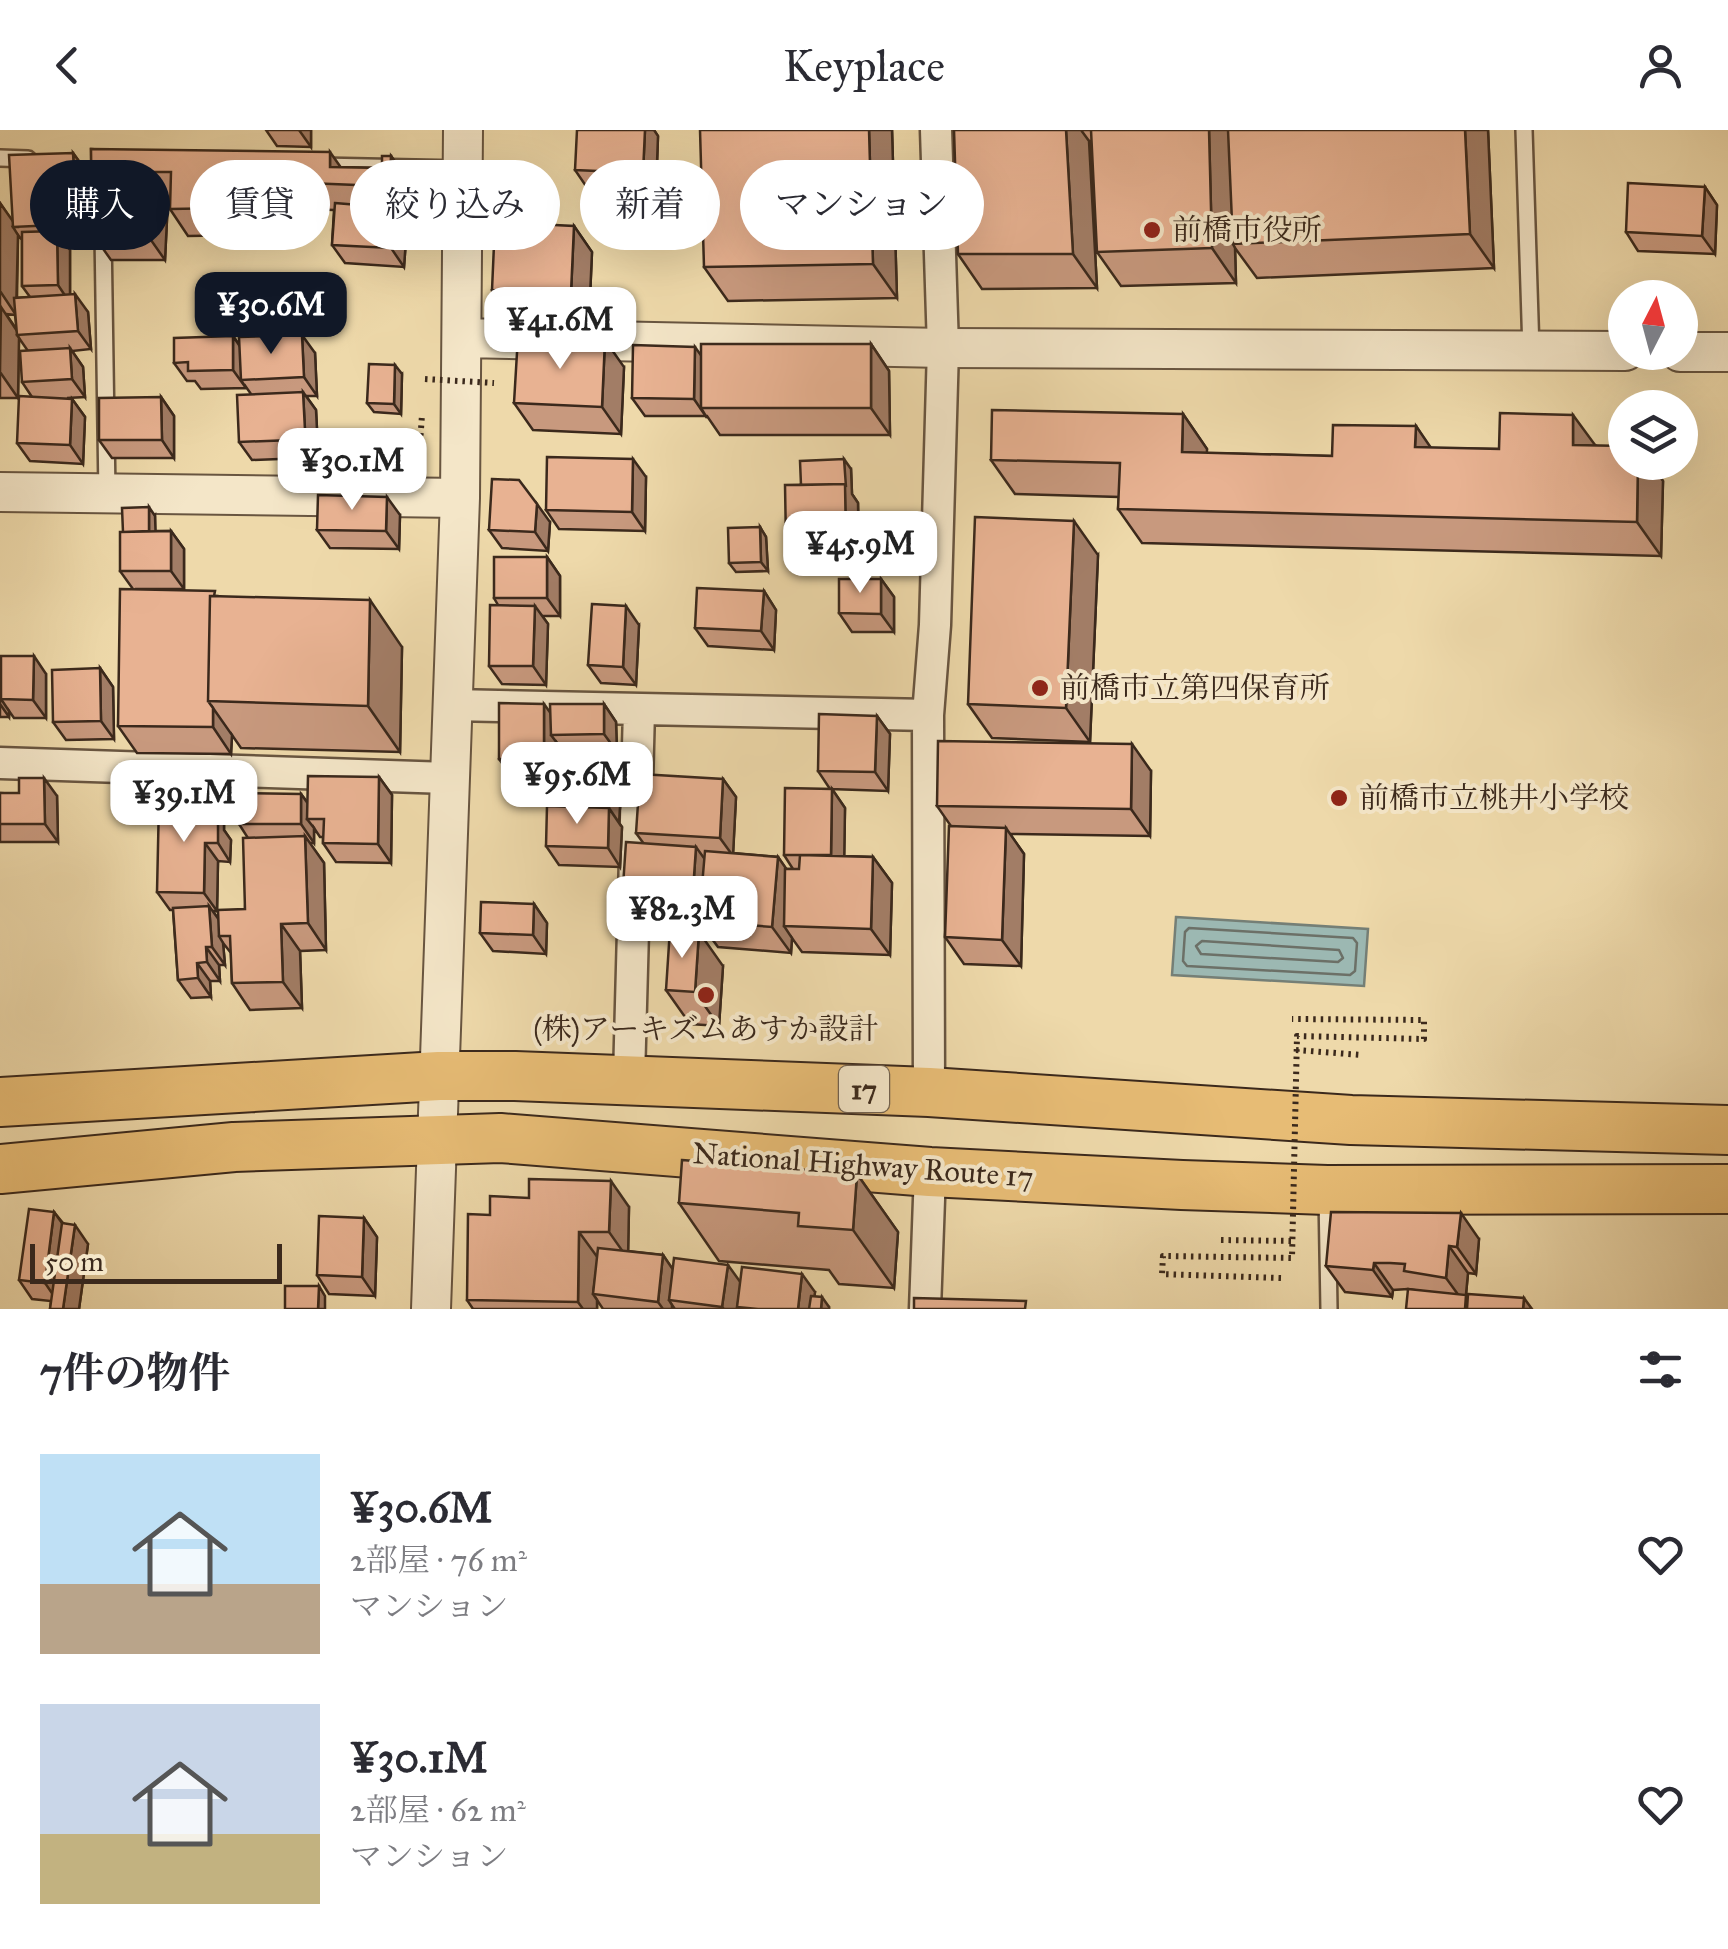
<!DOCTYPE html>
<html lang="ja">
<meta charset="utf-8">
<style>
body{margin:0;font-family:"IM FELL Great Primer","Noto Serif JP",serif;background:#f7f7f7;color:#2b2b33;height:100vh;display:flex;flex-direction:column;font-size:38px;white-space:nowrap}
*{box-sizing:border-box;margin:0}
p{font-size:32px;color:#7c7c81}
.icon{flex:none;width:55px;height:55px;fill:none;stroke:currentColor;stroke-width:2;stroke-linecap:round;stroke-linejoin:round}
.map{position:relative;height:1179px;overflow:hidden}
.drawer{display:flex;flex-direction:column;background:#fff;flex:1}
.drawer>*{flex:none}
.guide{position:absolute;left:30px;top:30px;width:1000px;height:90px;display:flex;gap:20px}
.needle{width:65px;rotate:6deg}
.tools{position:absolute;left:1608px;top:150px;display:grid;gap:20px}
.tools a{display:grid;place-items:center;width:90px;height:90px;border-radius:50%;background:#fff;box-shadow:0 10px 40px #0002;font-size:50px}
.scale{position:absolute;left:30px;bottom:25px;width:252px;box-sizing:border-box;padding-left:10px;border:5px solid #3b291c;border-top:0;font-size:28px;line-height:35px;white-space:nowrap;color:#3b291c;-webkit-text-stroke:8px #f4e6c8;paint-order:stroke}
.price{position:absolute;translate:-50% -85px;padding:0 22px;border-radius:20px;background:#fff;color:#222;font-size:32px;line-height:65px;filter:drop-shadow(0 2px 5px #0008)}
.price::after{content:'';position:absolute;left:50%;top:60px;width:30px;height:22px;margin-left:-15px;background:inherit;clip-path:polygon(0 0,100% 0,50% 100%)}
.price.current{background:#111827;color:#fff}
ul{padding:0;list-style:none}
li{display:flex;align-items:center;gap:30px;height:250px;padding:0 40px}
li span{display:grid;place-items:center;flex:none;width:280px;height:200px;border-radius:0px;color:#555}
li>.icon{margin-inline-start:auto}
span .icon{width:120px;height:120px;fill:#fffc;stroke-width:1}
li b{font-size:42px}
h2{display:flex;justify-content:space-between;align-items:center;height:120px;padding:0 40px;font-size:42px}
.tag{padding:0 35px;border-radius:45px;background:#fff;box-shadow:0 10px 40px #0002;font-size:35px;line-height:90px}
.tag.current{background:#111827;color:#fff}
header{display:flex;justify-content:space-between;align-items:center;height:130px;padding:0 40px;background:#fff;font-size:45px;font-weight:600}
.map>svg:first-child{display:block}
.water{fill:#9cb8b2;stroke:#757f76;stroke-width:2.5}
.lines{fill:none;stroke-linecap:round;stroke-linejoin:round}
.shore{stroke:#6c7067;stroke-width:2.5}
.service-casing{stroke:#685540;stroke-width:20}
.minor-casing{stroke:#685540;stroke-width:35}
.tertiary-casing{stroke:#685540;stroke-width:42}
.trunk-casing{stroke:#3b291c;stroke-width:52}
.path{stroke:#3b291c;stroke-width:6;stroke-dasharray:2.5 5;stroke-linecap:butt}
.service{stroke:#f4e6c8;stroke-width:15}
.minor{stroke:#f4e6c8;stroke-width:30}
.tertiary{stroke:#f4e6c8;stroke-width:38}
.trunk{stroke:#e7bc75;stroke-width:48}
.path-bridge{stroke:#3b291c;stroke-width:6;stroke-dasharray:2.5 5;stroke-linecap:butt}
.wall{fill:#c8997e;stroke:#3b291c;stroke-width:2.5;fill-rule:evenodd}
.shaded-wall{fill:#a27d66;stroke:#3b291c;stroke-width:2.5}
.building{fill:#e8b292;stroke:#3b291c;stroke-width:2.5}
.poi-dot{fill:#8f2418;stroke:#f4e6c8;stroke-width:4}
.labels{text-anchor:middle;dominant-baseline:central;stroke-width:8;stroke-linejoin:round;paint-order:stroke}
.shield{fill:#f4e6c8;stroke:#726250;stroke-width:2.5}
.shield-label{font-size:28px;font-weight:bold;fill:#3b291c}
.poi-label{font-size:30px;fill:#3b291c;stroke:#f4e6c8;text-anchor:start}
.street-label{font-size:30px;fill:#3b291c;stroke:#f4e6c8}
</style>
<header><svg class="icon" aria-label="back" viewBox="0 0 24 24"><path d="M15 5l-7 7 7 7"/></svg>Keyplace<svg class="icon" aria-label="person" viewBox="0 0 24 24"><circle cx="12" cy="8" r="4"/><path d="M4 21q1-7 8-7t8 7"/></svg></header>
<div class="map">
<svg width="1728" height="1179" viewBox="0 0 1728 1179">
<rect width="100%" height="100%" fill="#eed9aa"/>
<filter id="stains"><feTurbulence type="fractalNoise" baseFrequency=".002" numOctaves="4"/><feColorMatrix values="0 0 0 0 .2 0 0 0 0 .09 0 0 0 0 .02 0 0 0 .5 -.17"/></filter>
<radialGradient id="worn" r=".72"><stop offset=".6" stop-color="#630" stop-opacity="0"/><stop offset="1" stop-color="#630" stop-opacity=".3"/></radialGradient>
<path class="water" d="M1176,787L1368,799L1364,856L1172,845Z"/>
<g class="lines">
<path class="shore" d="M1189,798L1353,808L1357,813L1355,841L1350,845L1187,836L1183,831L1185,802Z
M1202,811L1339,820L1343,828L1338,832L1201,824L1196,816Z"/>
<g class="service-casing">
<path id="service" d="M1524,0L1531,221
M0,28L28,29
M321,36L462,39
M103,103L107,364
M1327,1064L1329,1179"/>
</g>
<g class="minor-casing">
<path id="minor" d="M452,575L928,585
M0,633L448,648
M629,948L639,580
M929,962L928,585L935,495L943,218L936,0
M925,1179L930,1042"/>
</g>
<g class="tertiary-casing">
<path id="tertiary" d="M463,208L943,218L1625,221
M1680,222H1728
M0,362L460,368
M431,1179L460,368L463,0"/>
</g>
<g class="trunk-casing">
<path id="trunk" d="M0,972L439,946H515L929,962L1351,990L1728,1000
M0,1039L234,1017L500,1008L930,1042L1182,1055L1327,1060L1728,1059"/>
</g>
<path class="path" d="M420,313L422,285
M1296,920L1362,925
M1221,1110L1293,1111"/>
<use href="#service" class="service"/>
<use href="#minor" class="minor"/>
<use href="#tertiary" class="tertiary"/>
<use href="#trunk" class="trunk"/>
<path class="path-bridge" d="M425,249L494,253
M1281,1148L1162,1144L1163,1126L1292,1128L1297,906L1424,909V890L1292,889"/>
</g>
<path class="wall" d="M266,0H311V17L277,16Z
M645,0H654L658,6L656,61L588,59L575,40Z
M892,0L897,168L728,171L704,137Z
M954,0H1488L1494,138L1257,148L1235,118L1236,153L1121,156L1097,122L1091,11H1089L1097,158L982,159L958,124Z
M91,19L341,37L382,38L391,26L410,53L408,93H404L407,96L404,137L345,133L332,115L334,80L300,79L249,105L188,106L170,79V69H168L165,130H111L92,103Z
M73,23L86,41L90,112L65,114L70,120V164L88,182L91,219L72,221L83,237L85,267L67,268L72,269L85,287L83,334L30,331L17,313L32,267L22,252L28,221L19,208L18,268H0V73L12,91ZM18,105L22,110V156L30,167L17,168ZM6,184L15,185L17,200Z
M1705,57L1717,75L1715,124L1638,121L1626,102Z
M574,96L592,122L589,190L511,186L492,160Z
M233,206L240,216L315,223L317,266H306L316,280L318,319H305V328L252,330L239,312L251,264L246,257V258L201,259L195,251H187L174,233Z
M871,214L889,241L890,305H720L707,286H645L632,268L701,225Z
M624,237L621,304L533,300L514,273Z
M402,244L401,284L374,282L367,273Z
M161,267L174,286V328H112L99,310Z
M1183,284L1207,319L1206,323L1332,326L1416,296L1430,318L1499,319L1595,315L1625,332H1650L1663,351L1661,426L1142,413L1118,379L1119,367L1015,364L991,330Z
M851,339L852,364L858,373L859,430H798L786,412L801,355Z
M646,347L645,401L559,399L546,380Z
M400,385L399,419L330,418L317,400Z
M155,386V401H171L184,419V459H135L218,466L402,517L400,622L241,618L232,605L231,624L137,623L118,596L133,459L120,441Z
M550,392L548,421L502,418L489,400Z
M760,397L766,407L768,441L736,442L729,433Z
M1098,425L1090,612L992,608L968,574Z
M547,427L560,446V486H542L548,494L546,555L502,554L489,536L498,475L494,468Z
M881,449L894,467V502H852L839,483Z
M764,461L776,480L774,520L708,516L695,498Z
M639,495L636,555L601,553L588,535Z
M0,531L1,533L46,544V588H14L9,581V587H0Z
M100,538L113,557L114,609L66,610L53,592Z
M604,574L616,592L617,622L564,623L557,613L556,640L608,643L621,661L619,693L622,697L620,737L559,735L546,716L551,677L547,671L548,647H512L499,629L550,583Z
M877,586L890,604L888,661L830,659L818,641Z
M1151,641L1150,706L1010,704L1024,724L1021,836L964,834L945,807L951,696L937,676Z
M379,647L392,665L391,733L336,732L323,713V707H320L314,698V713H309L324,733L326,820L300,821L302,878L250,880L232,853L231,823L223,813L225,835H219L220,851H210L211,867L191,868L178,850L173,780H170L157,762L211,672L224,691V700L231,710L230,732L218,731L217,781H213L218,789L245,779L248,708L239,694L301,664L308,673Z
M723,649L736,667L733,723L778,727L786,739H793L784,725L832,659L845,678L844,726L873,727L892,753L890,825L802,822L792,808L791,823L718,817L701,794L635,789L622,771L644,714L636,703Z
M0,663L57,666L58,712H0Z
M534,774L547,793L546,824L493,821L480,803Z
M723,836L719,896L690,894L666,860Z
M857,1044L898,1102L894,1158L839,1154L829,1140L719,1131L679,1073Z
M629,1077L628,1121L663,1125L673,1140L740,1152L815,1162L814,1166L829,1177V1179H739L738,1177L737,1179H675L672,1175V1179H603L597,1170V1179H473L467,1170L490,1085Z
M54,1082L63,1093L88,1114L79,1179H50L51,1171L32,1169L19,1150Z
M364,1088L377,1107L375,1166L329,1164L317,1145Z
M1479,1109L1476,1144L1468,1143L1466,1165L1468,1168L1532,1179L1408,1159L1393,1160L1392,1167L1345,1162L1326,1136Z"/>
<path class="shaded-wall" d="M299,0H311V17Z
M645,0H654L658,6L656,61L643,43Z
M869,0H892L897,168L873,134Z
M1066,0H1081L1089,11L1097,158L1073,124Z
M1209,0H1233V114L1235,118L1236,153L1212,118Z
M1465,0H1488L1494,138L1470,104Z
M330,22L349,49L330,37Z
M73,23L86,41L90,112L77,94Z
M391,26L410,53L408,93L389,67Z
M149,42L168,69L165,130L146,103Z
M1705,57L1717,75L1715,124L1702,106Z
M0,73L17,97H13L18,105L16,185L0,161Z
M394,78L407,96L404,137L391,118Z
M574,96L592,122L589,190L571,163Z
M57,101L70,120V173L58,155Z
M75,164L88,182L91,219L78,201Z
M1,177L19,204L17,205L19,208L18,268L0,242Z
M302,205L315,223L317,266L304,247Z
M233,206L245,224L241,250L246,258L233,240Z
M605,210L624,237L621,304L602,277Z
M871,214L889,241L890,305L871,278Z
M695,217L708,235L701,278L707,288L694,269Z
M70,218L83,237L85,267L72,249Z
M395,235L402,244L401,284L394,274Z
M303,262L316,280L318,319L305,300Z
M161,267L174,286V328L162,310Z
M72,269L85,287L83,334L70,315Z
M1183,284L1207,319L1206,356L1182,322Z
M1573,285L1598,319L1573,315Z
M1416,296L1440,331L1415,317Z
M292,301L305,319V328L292,310Z
M633,329L646,347L645,401L632,382Z
M844,329L851,339L852,364L858,373L859,430L846,411Z
M1638,332H1650L1663,351L1661,426L1637,392Z
M387,367L400,385L399,419L386,401Z
M537,374L550,392L548,421L535,402Z
M149,377L155,386L156,414L149,405Z
M1074,391L1098,425L1090,612L1066,578Z
M760,397L766,407L768,441L761,432Z
M171,401L184,419V459L171,441Z
M547,427L560,446V486L547,468Z
M881,449L894,467V502L881,484Z
M764,461L776,480L774,520L761,501Z
M370,470L402,517L400,622L368,576Z
M535,476L548,494L546,555L533,536Z
M626,476L639,495L636,555L623,537Z
M34,526L46,544V588L33,570Z
M0,531L9,543L1,569L9,581V587L0,574Z
M100,538L113,557L114,609L101,591Z
M544,574L557,592L551,605L557,613L556,647L544,629Z
M604,574L616,592L617,622L604,604Z
M213,578L232,605L231,624L213,597Z
M877,586L890,604L888,661L875,642Z
M1132,614L1151,641L1150,706L1131,679Z
M608,643L621,661L619,693L606,674Z
M379,647L392,665L391,733L378,714Z
M44,648L57,666L58,712L45,694Z
M723,649L736,667L733,726L720,708Z
M832,659L845,678L844,744L831,726Z
M301,664L314,682L307,689L314,698V713L301,694Z
M211,672L224,691V700L231,710L230,732L218,713L211,692Z
M609,678L622,697L620,737L608,718Z
M1006,698L1024,724L1021,836L1002,810Z
M305,706L324,733L326,820L308,793Z
M205,713L218,731L217,781L204,763Z
M696,717L709,735L703,791L692,776Z
M778,727L797,754L784,796L792,808L791,823L772,797Z
M873,727L892,753L890,825L871,799Z
M534,774L547,793L546,824L533,805Z
M209,776L222,794L219,806L223,813L225,835L212,817Z
M281,794L300,821L302,878L283,852Z
M699,802L723,836L719,896L695,862Z
M206,817L219,835L220,851L207,832Z
M197,833L210,851L211,867L198,848Z
M857,1044L898,1102L894,1158L853,1100Z
M611,1051L629,1077L628,1129L609,1102Z
M54,1082L67,1100L58,1172L45,1153Z
M1461,1083L1479,1109L1476,1144L1457,1117Z
M364,1088L377,1107L375,1166L362,1147Z
M75,1095L88,1114L79,1179H63Z
M579,1102L598,1128L593,1164L597,1170V1179H583L578,1172Z
M1449,1116L1468,1143L1465,1174L1446,1148Z
M663,1125L676,1144L669,1170L672,1175V1179H663L658,1172Z
M1374,1133L1393,1160L1392,1167L1373,1140Z
M728,1135L741,1153L737,1179H724L722,1177Z
M802,1144L815,1162L813,1179H798Z
M319,1156L325,1166V1179H318Z
M822,1167L829,1177V1179H821Z
M1524,1168L1532,1179H1523Z"/>
<path class="building" d="M577,0H645L643,43L575,40Z
M700,0H869L873,134L704,137Z
M954,0H1066L1073,124H958Z
M1091,0H1209L1212,118L1097,122Z
M1228,0H1465L1470,104L1233,114Z
M91,19L330,22V37L382,38V26H391L389,67L381,66V56L282,52L230,78L170,79L171,42H149L146,103H92Z
M73,23L77,94L13,97L9,25Z
M1628,53L1705,57L1702,106L1626,102Z
M335,73L394,78L391,118L332,115Z
M495,92L574,96L571,163L492,160Z
M57,101L58,155L22,156V102Z
M75,164L78,201L17,205L14,168Z
M302,205L304,247L241,250L239,207Z
M233,206V240L188,241V232L174,233V208Z
M518,206L605,210L602,277L514,273Z
M701,214H871V278H701Z
M633,215L695,217L694,269L632,268Z
M70,218L72,249L22,252L20,221Z
M369,234L395,235L394,274L367,273Z
M303,262L305,300L292,301V310L239,312L237,265Z
M19,266L72,269L70,315L17,313Z
M161,267L162,310H99V268Z
M992,280L1183,284L1182,322L1332,326L1333,295L1416,296L1415,317L1499,319L1500,283L1573,285V315L1625,316V332H1638L1637,392L1118,379L1120,333L991,330Z
M547,327L633,329L632,382L546,380Z
M844,329L846,357L845,354L801,355L800,331Z
M492,349L519,350L537,374L535,402L489,400Z
M845,354L846,411L786,412L785,355Z
M318,365L387,367L386,401L317,400Z
M149,377V401L123,402L122,378Z
M975,387L1074,391L1066,578L968,574Z
M760,397L761,432L729,433L728,398Z
M171,401V441H120V402Z
M494,427H547V468H494Z
M839,449H881V484L839,483Z
M697,458L764,461L761,501L695,498Z
M120,459L215,461L214,466H210L208,571L213,578V597L118,596Z
M210,466L370,470L368,576L208,571Z
M592,474L626,476L623,537L588,535Z
M490,475L535,476L533,536H489Z
M1,526H34L33,570L1,569Z
M100,538L101,591L53,592L52,540Z
M499,573L544,574V629H499Z
M550,574H604V604L551,605Z
M819,584L877,586L875,642L818,641Z
M938,611L1132,614L1131,679L937,676Z
M549,640L608,643L606,674L547,671Z
M640,644L723,649L720,708L636,703Z
M308,646L379,647L378,714L323,713L324,689H307Z
M19,648H44L45,694H0V663H19Z
M785,658L832,659L831,725H784Z
M239,663L301,664V694H239Z
M159,671L211,672V692H218V713H205L204,763L157,762Z
M547,676L609,678L608,718L546,716Z
M949,696L1006,698L1002,810L945,807Z
M305,706L308,793L281,794L283,852L232,853L230,806H219L218,780L245,779L243,708Z
M626,712L696,717L692,776L622,771Z
M705,721L778,727L772,797L699,791Z
M800,725L873,727L871,799L784,796L785,739H799Z
M481,772L534,774L533,805L480,803Z
M209,776L212,817H206L207,832L197,833L198,848L178,850L173,778Z
M670,799L699,802L695,862L666,860Z
M682,1030L857,1044L853,1100L798,1096L799,1083L679,1073Z
M529,1049L611,1051L609,1102H579L578,1172L467,1170L468,1084L490,1085V1066L529,1068Z
M29,1079L54,1082L45,1153L19,1150Z
M1331,1082L1461,1083L1457,1117L1449,1116L1446,1148L1404,1141L1405,1134L1390,1133H1374L1373,1140L1326,1136Z
M319,1086L364,1088L362,1147L317,1145Z
M62,1093L75,1095L63,1179H50Z
M598,1118L663,1125L658,1172L593,1164Z
M674,1128L728,1135L722,1177L669,1170Z
M742,1137L802,1144L798,1179H758L737,1177Z
M285,1156H319L318,1179H285Z
M1408,1159L1466,1165L1465,1179H1406Z
M1468,1164L1524,1168L1523,1179H1467Z
M811,1166L822,1167L821,1179H809Z
M914,1168L1026,1171L1025,1179H914Z"/>
<g class="poi-dot">
<circle cx="1152" cy="100" r="10"/>
<circle cx="1040" cy="558" r="10"/>
<circle cx="1339" cy="668" r="10"/>
<circle cx="706" cy="865" r="10"/>
</g>
<g class="labels">
<rect class="shield" x="839" y="936" width="50" height="46" rx="8"/>
<g class="shield-label">
<text x="864" y="959">17</text>
</g>
<g class="poi-label">
<text x="1172" y="100">前橋市役所</text>
<text x="1060" y="558">前橋市立第四保育所</text>
<text x="1359" y="668">前橋市立桃井小学校</text>
<text x="706" y="899" text-anchor="middle">(株)アーキズムあすか設計</text>
</g>
<g class="street-label">
<text transform="translate(863 1035) rotate(4)">National Highway Route 17</text>
</g>
</g>
<rect width="100%" height="100%" filter="url(#stains)"/>
<rect width="100%" height="100%" fill="url(#worn)"/>
</svg>
<div class="tools">
<a><svg class="needle" viewBox="-14 -14 28 28"><path d="M0-13l5 13h-10z" fill="#e53935"/><path d="M0 13l5-13h-10z" fill="#7c7c81"/></svg></a>
<a><svg class="icon" aria-label="layers" viewBox="0 0 24 24"><path d="M12 4l9 5-9 5-9-5zM3 14l9 5 9-5"/></svg></a>
</div>
<div class="scale">50 m</div>
<b class="price current" style="left:271px;top:227px">¥30.6M</b>
<b class="price" style="left:560px;top:242px">¥41.6M</b>
<b class="price" style="left:352px;top:383px">¥30.1M</b>
<b class="price" style="left:860px;top:466px">¥45.9M</b>
<b class="price" style="left:577px;top:697px">¥95.6M</b>
<b class="price" style="left:184px;top:715px">¥39.1M</b>
<b class="price" style="left:682px;top:831px">¥82.3M</b>
<div class="guide">
<a class="tag current">購入</a>
<a class="tag">賃貸</a>
<a class="tag">絞り込み</a>
<a class="tag">新着</a>
<a class="tag">マンション</a>
</div>
</div>
<section class="drawer">
<h2>7件の物件<svg class="icon" aria-label="filters" viewBox="0 0 24 24"><path d="M4 7h16M4 17h16"/><circle cx="9" cy="7" r="2"/><circle cx="15" cy="17" r="2"/></svg></h2>
<ul>
<li><span style="background:linear-gradient(#bfe0f5 65%,#b9a48a 0)"><svg class="icon" aria-label="home" viewBox="0 0 24 24"><path d="M3 11l9-7 9 7M6 9v11h12V9"/></svg></span><div><b>¥30.6M</b><p>2部屋 · 76 m²</p><p>マンション</p></div><svg class="icon" aria-label="heart" viewBox="0 0 24 24"><path d="M12 20l-8-8c-3-5 5-10 8-4 3-6 11-1 8 4z"/></svg></li>
<li><span style="background:linear-gradient(#c9d6e8 65%,#c2b280 0)"><svg class="icon" aria-label="home" viewBox="0 0 24 24"><path d="M3 11l9-7 9 7M6 9v11h12V9"/></svg></span><div><b>¥30.1M</b><p>2部屋 · 62 m²</p><p>マンション</p></div><svg class="icon" aria-label="heart" viewBox="0 0 24 24"><path d="M12 20l-8-8c-3-5 5-10 8-4 3-6 11-1 8 4z"/></svg></li>
</ul>
</section>
